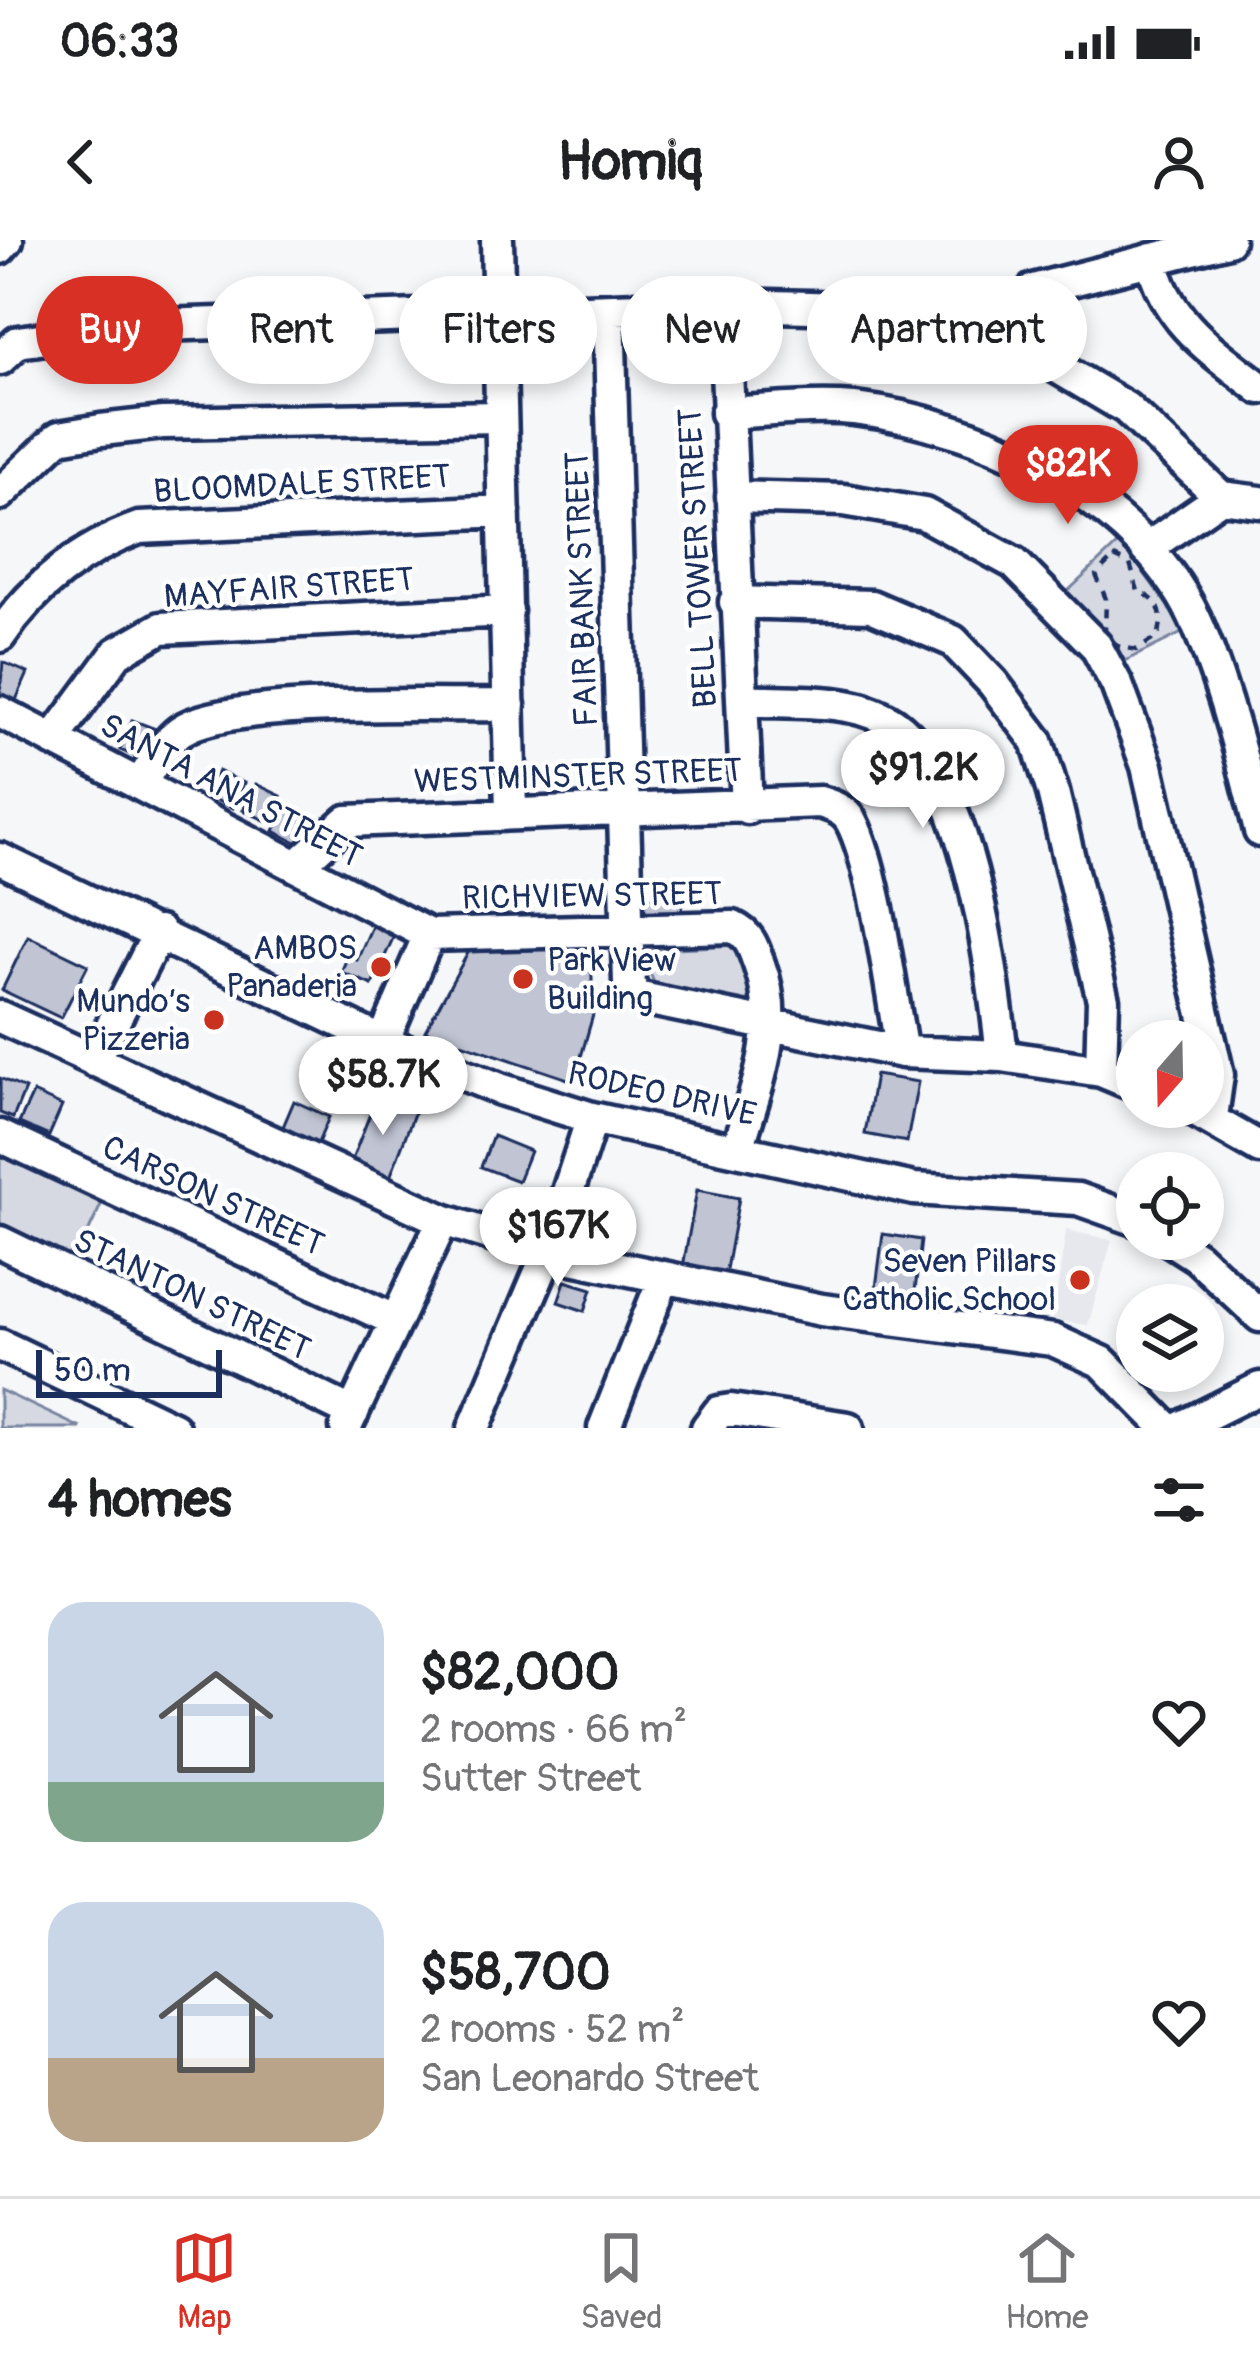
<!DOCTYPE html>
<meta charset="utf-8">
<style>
body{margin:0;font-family:Pangolin,sans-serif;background:#f2f2f2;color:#202124;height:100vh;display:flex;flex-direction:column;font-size:45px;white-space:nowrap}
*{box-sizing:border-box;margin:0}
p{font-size:39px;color:#757577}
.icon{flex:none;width:66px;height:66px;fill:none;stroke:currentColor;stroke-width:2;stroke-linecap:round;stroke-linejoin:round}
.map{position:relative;height:1188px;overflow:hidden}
.sheet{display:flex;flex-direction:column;background:#fff;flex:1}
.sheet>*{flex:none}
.guide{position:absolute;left:36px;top:36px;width:1188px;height:108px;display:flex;gap:24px}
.needle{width:78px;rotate:200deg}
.buttons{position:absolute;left:1116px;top:780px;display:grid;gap:24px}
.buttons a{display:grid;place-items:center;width:108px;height:108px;border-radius:50%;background:#fff;box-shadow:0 6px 18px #0003;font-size:60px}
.scale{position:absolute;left:36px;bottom:30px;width:186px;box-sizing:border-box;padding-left:12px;border:6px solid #1b2f5e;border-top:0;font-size:33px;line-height:42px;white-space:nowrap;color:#1b2f5e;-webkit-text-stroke:9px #fff;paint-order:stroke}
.price{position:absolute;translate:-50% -102px;padding:0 27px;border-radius:42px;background:#fff;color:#222;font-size:39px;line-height:78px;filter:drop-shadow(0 3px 6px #0008)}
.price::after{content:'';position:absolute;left:50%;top:72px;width:36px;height:27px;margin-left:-18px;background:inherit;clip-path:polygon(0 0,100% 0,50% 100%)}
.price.active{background:#d93025;color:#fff}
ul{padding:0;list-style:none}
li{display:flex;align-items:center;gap:36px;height:300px;padding:0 48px}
li span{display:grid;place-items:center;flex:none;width:336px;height:240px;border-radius:36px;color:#555}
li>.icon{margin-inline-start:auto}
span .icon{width:144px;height:144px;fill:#fffc;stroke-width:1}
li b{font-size:51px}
h2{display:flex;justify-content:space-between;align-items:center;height:144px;padding:0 48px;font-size:51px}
.pill{padding:0 42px;border-radius:54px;background:#fff;box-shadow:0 6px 18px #0003;font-size:42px;line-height:108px}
.pill.active{background:#d93025;color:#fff}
.status{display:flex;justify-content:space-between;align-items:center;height:84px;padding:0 60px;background:#fff;direction:ltr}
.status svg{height:33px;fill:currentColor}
header{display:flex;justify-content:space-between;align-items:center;height:156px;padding:0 48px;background:#fff;font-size:54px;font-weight:700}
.dock{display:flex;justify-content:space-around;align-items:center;height:168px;border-top:3px solid #e0e0e0;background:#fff;font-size:33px;color:#757577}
.dock a{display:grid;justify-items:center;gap:6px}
.dock .active{color:#d93025}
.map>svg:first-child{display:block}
.built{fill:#e6e8ee}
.green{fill:#d6d9e2;stroke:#7884a0;stroke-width:3}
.building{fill:#c0c4d3;stroke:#1b2f5e;stroke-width:3}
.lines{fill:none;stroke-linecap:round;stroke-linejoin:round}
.minor-casing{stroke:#1b2f5e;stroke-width:39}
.path{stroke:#1b2f5e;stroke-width:4.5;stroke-dasharray:9 9;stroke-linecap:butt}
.minor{stroke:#fff;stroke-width:30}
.poi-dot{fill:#c8321e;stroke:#fff;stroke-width:4.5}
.labels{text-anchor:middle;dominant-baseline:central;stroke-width:9;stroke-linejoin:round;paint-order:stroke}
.street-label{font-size:33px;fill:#1b2f5e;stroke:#fff}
.poi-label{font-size:33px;fill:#1b2f5e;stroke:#fff;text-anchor:end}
</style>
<div class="status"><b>06:33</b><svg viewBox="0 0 49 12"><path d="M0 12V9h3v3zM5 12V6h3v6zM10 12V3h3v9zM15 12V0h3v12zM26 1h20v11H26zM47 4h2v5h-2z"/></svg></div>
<header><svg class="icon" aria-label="back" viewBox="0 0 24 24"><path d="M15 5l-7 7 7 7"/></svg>Homiq<svg class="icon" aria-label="person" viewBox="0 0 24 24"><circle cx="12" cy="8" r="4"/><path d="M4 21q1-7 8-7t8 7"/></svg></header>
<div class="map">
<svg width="1260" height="1188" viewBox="0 0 1260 1188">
<rect width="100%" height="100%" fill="#f6f7f9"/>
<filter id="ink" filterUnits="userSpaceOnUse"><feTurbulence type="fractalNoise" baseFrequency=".00833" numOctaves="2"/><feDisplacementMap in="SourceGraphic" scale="24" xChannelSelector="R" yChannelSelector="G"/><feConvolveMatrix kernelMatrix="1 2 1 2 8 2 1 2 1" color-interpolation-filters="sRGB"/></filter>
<g filter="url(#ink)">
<path class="built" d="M1066,990L1112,1000L1088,1085L1053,1080Z"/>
<path class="green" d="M1121,301L1186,391L1119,424L1066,353Z
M741,705L751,728L750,771L656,748L649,730L653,709Z
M5,906L106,954L75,1021L0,986V917Z
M0,1150L81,1188H0Z"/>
<path class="building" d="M3,422L28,433L16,460L0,453Z
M132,480L156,489L144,520L120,510Z
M218,531L244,543L233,568L207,556Z
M256,544L281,556L269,582L243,570Z
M285,566L312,579L300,604L274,591Z
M643,657L683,658L682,675L644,677Z
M376,677L398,687L372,745L341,732L348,716L357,720Z
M28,696L88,725L61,778L2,750Z
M474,702L591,704L593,775L574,841L425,791Z
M875,835L918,842L907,902L865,894Z
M0,838L25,849L13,878L0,873Z
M33,853L62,866L49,896L19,883Z
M377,856L415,871L389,940L350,925Z
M294,861L329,877L315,910L280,894Z
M493,896L530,911L518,941L481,927Z
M697,950L739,958L725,1035L683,1027Z
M883,994L921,1000L913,1068L874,1063Z
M565,1041L592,1049L585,1071L558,1062Z"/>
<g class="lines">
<g class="minor-casing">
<path id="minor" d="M497,0L511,572
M0,8L7,0
M1152,19C1164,80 1212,111 1260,148
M724,65L747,568
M609,70L629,742L636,757L902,812L1002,816L1101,831L1137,846
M996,91L1033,50L1228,0
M0,119L18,102L133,86L724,65L892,69L996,91L1126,168L1221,257
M726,173C768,171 813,165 854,169C985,184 1147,261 1200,390C1226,454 1244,525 1260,591
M0,254L59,197L101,190L163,183L500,177
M732,257L844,260L924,274L1014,323L1096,406L1117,445L1147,526L1218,835L1212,877
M1146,309L1221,257L1260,262
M735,362L871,366L953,401L993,443L1037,501L1053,552L1103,760L1101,831
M0,396C33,346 83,308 139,288L504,271
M742,460C785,463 848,457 886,479C968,525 993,730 1002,816
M0,472L429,695L733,687C750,695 753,707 759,724C783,787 756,846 738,909
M53,500L117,413L161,388L507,371
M141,542C152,526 165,502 180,491C229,457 441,467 509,465
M0,619L383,802L500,849L592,878L914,949L1078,959L1137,980
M297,626L347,581L820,562C832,566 844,569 851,581C876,628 891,755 902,812
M0,777L443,980L548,1013L822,1070L1053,1100L1102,1122L1167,1188
M383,802L429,695
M94,821L159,692
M1188,867L1260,908
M0,896L396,1081
M1169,999L1197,1017L1260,1076
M0,1002L353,1173
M0,1105L173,1188
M346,1187L443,980
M474,1188L548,1013L592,878
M604,1188L663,1040
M707,1188L719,1172L731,1170L848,1188
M1180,1188L1260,1148"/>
</g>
<path class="path" d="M1114,317L1130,324L1138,351C1160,360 1165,374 1158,396L1137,410L1117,406L1105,391L1106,359L1096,335Z"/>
<use href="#minor" class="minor"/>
</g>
</g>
<g class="poi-dot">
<circle cx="381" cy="727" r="12"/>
<circle cx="523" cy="739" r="12"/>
<circle cx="214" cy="780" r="12"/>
<circle cx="1080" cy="1040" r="12"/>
</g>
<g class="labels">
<g class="street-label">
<text transform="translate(302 244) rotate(-3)">BLOOMDALE STREET</text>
<text transform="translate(698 318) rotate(-93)">BELL TOWER STREET</text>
<text transform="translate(289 348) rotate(-4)">MAYFAIR STREET</text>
<text transform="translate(582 349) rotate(-92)">FAIR BANK STREET</text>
<text transform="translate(578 536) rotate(-2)">WESTMINSTER STREET</text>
<text transform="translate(231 551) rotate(28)">SANTA ANA STREET</text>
<text transform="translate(592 656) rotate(-1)">RICHVIEW STREET</text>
<text transform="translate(662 854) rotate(13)">RODEO DRIVE</text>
<text transform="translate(213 956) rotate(25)">CARSON STREET</text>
<text transform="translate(192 1055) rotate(26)">STANTON STREET</text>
</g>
<g class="poi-label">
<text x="357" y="708">AMBOS<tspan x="357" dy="38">Panaderia</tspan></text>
<text x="547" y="720" text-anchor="start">Park View<tspan x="547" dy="38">Building</tspan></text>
<text x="190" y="761">Mundo’s<tspan x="190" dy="38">Pizzeria</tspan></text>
<text x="1056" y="1021">Seven Pillars<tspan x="1056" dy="38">Catholic School</tspan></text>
</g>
</g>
</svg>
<div class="buttons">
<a><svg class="needle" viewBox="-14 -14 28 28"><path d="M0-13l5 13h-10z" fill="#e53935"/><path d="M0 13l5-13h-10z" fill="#757577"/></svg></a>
<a><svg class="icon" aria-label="locate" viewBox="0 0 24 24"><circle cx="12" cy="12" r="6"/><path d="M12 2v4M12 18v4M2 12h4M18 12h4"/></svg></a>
<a><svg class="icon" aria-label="layers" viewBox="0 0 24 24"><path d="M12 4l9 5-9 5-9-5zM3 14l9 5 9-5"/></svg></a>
</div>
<div class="scale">50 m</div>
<b class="price active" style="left:1068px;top:287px">$82K</b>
<b class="price" style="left:923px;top:591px">$91.2K</b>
<b class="price" style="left:383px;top:898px">$58.7K</b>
<b class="price" style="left:558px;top:1049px">$167K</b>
<div class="guide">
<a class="pill active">Buy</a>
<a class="pill">Rent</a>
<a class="pill">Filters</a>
<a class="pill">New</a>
<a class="pill">Apartment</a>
</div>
</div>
<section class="sheet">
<h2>4 homes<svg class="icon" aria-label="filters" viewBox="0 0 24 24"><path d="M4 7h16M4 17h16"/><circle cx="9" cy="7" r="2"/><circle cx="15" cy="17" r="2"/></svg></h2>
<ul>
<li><span style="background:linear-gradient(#c9d6e8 75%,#7fa58c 0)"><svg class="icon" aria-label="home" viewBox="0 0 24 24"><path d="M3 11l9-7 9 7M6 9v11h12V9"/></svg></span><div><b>$82,000</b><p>2 rooms · 66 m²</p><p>Sutter Street</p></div><svg class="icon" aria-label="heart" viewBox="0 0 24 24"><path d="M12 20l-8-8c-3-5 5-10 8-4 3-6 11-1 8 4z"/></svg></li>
<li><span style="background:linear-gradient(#c9d6e8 65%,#b9a48a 0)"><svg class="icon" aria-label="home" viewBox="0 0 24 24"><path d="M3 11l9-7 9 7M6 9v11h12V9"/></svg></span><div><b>$58,700</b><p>2 rooms · 52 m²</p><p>San Leonardo Street</p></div><svg class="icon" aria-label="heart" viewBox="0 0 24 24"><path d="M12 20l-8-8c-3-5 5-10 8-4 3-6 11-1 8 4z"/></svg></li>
</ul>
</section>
<nav class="dock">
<a class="active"><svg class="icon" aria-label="map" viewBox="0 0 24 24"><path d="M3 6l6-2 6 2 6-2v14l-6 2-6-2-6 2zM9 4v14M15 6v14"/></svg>Map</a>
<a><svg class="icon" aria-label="saved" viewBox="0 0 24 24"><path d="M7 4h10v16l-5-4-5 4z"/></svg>Saved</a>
<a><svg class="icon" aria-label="home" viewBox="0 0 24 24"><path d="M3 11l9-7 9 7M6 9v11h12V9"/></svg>Home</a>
</nav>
